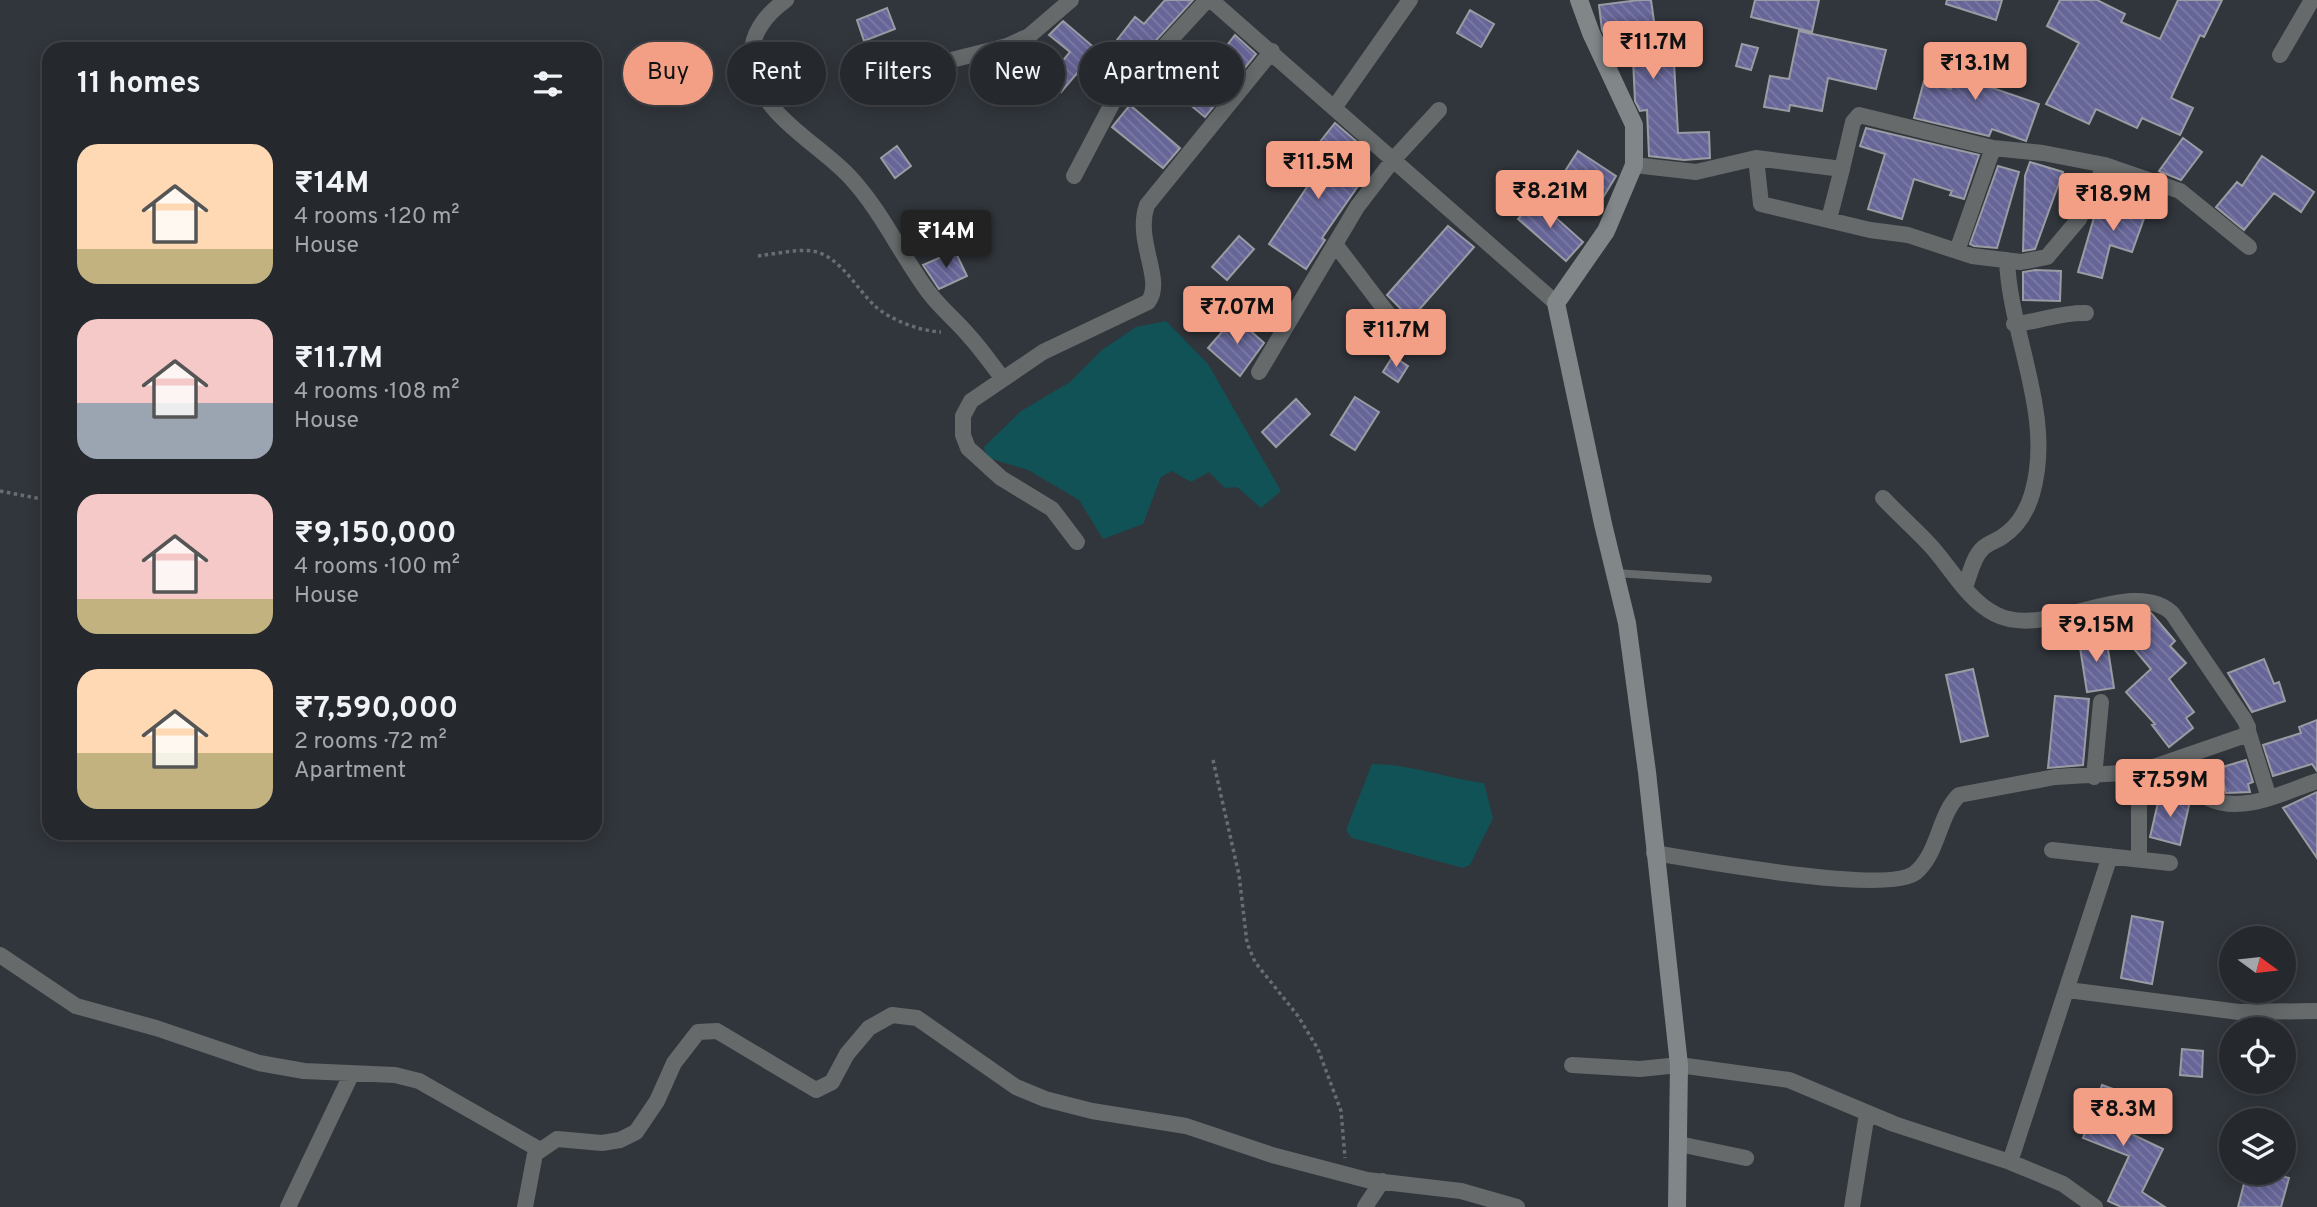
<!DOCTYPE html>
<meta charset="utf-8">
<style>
body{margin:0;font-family:Overpass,sans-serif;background:#313439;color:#f1f3f6;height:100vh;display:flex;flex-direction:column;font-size:26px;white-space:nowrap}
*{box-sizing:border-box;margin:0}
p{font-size:23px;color:#a3a6aa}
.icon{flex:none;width:38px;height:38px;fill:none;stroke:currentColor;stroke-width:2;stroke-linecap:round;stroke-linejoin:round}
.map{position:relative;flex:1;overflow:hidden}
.panel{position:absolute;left:42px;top:42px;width:560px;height:798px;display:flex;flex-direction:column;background:#25282d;border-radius:21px;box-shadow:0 4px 18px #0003,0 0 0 2px #424449}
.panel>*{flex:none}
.hud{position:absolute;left:623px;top:42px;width:665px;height:63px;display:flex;gap:14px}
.needle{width:46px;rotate:105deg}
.controls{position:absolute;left:2219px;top:926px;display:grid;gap:14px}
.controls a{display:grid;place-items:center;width:77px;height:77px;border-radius:50%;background:#25282d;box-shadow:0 4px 18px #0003,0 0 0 2px #424449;font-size:35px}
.price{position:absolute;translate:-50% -60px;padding:0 16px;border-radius:7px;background:#f39f86;color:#111;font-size:23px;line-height:46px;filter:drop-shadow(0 2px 4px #0008)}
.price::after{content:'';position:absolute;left:50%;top:42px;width:21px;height:16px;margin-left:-10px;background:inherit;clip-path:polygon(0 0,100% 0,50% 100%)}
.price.active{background:#222;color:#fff}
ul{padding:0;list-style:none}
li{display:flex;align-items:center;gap:21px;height:175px;padding:0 35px}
li span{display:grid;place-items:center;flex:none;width:196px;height:140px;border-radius:21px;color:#555}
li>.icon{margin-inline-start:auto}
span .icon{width:84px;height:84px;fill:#fffc;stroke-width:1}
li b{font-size:30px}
h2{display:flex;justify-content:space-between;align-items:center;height:84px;padding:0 35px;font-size:30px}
.tag{padding:0 24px;border-radius:32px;background:#25282d;box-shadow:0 4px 18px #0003,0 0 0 2px #424449;font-size:24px;line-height:63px}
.tag.active{background:#f39f86;color:#111}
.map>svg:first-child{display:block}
.water{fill:#105255}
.building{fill:url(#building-back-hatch);stroke:#9a9ba3;stroke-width:2}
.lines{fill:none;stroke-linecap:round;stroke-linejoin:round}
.path{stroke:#696d73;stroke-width:3.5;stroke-dasharray:3.5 3.5;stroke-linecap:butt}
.lane{stroke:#666a6b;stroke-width:8}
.street{stroke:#666a6b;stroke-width:16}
.secondary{stroke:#818789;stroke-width:18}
</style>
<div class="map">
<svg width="2317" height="1207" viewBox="0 0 2317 1207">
<defs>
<pattern id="building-back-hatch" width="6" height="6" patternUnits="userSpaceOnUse" patternTransform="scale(1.75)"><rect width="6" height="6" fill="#666597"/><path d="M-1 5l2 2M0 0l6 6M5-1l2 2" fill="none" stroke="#7c7ba6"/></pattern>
</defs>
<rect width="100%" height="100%" fill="#31363c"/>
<path class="water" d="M1166,321L1208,364L1281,491L1261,508L1237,487L1225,488L1209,472L1191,482L1172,471L1161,477L1143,524L1103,539L1079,500L1028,470L986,457L984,447L1021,411L1070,382L1102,350L1136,327Z
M1372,764C1410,764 1446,778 1484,783L1493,818L1470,865L1463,868L1352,838L1346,830Z"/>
<path class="building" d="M1165,0H1193L1140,58L1117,40L1135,17L1144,24Z
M1639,0H1651L1660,64L1674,63L1678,133L1709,132L1710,158L1684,160L1649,156L1647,110L1640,111L1635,101L1632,39L1608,42L1602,30L1599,5Z
M1755,0H1819L1812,32L1751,17Z
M1947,0H2002L1996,20L1946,4Z
M2060,0H2097L2125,14L2121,22L2160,39L2178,0H2222L2204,37L2200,35L2171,98L2193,108L2180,135L2142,118L2137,128L2096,109L2089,124L2046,104L2079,43L2047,26Z
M887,8L895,29L864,41L857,20Z
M1470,10L1494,24L1481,47L1457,33Z
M1063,21L1097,50L1061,92L1047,80L1070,52L1049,35Z
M1799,31L1886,50L1876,89L1828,78L1822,111L1790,105L1789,111L1764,107L1770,76L1789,79Z
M1235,35L1256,54L1205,117L1187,102L1221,60L1218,57Z
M1742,44L1758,48L1751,70L1736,66Z
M1960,48L1988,54L1981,84L2039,104L2026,141L1992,129L1989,136L1914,118L1924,81L1951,89Z
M1130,105L1180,148L1163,168L1112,127Z
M1335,123L1357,142L1335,170L1358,186L1322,238L1325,240L1306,269L1269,244L1323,163L1311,153Z
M1866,128L1979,155L1964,199L1950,195L1952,191L1914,179L1902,219L1868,209L1885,154L1860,146Z
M2183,138L2202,152L2181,180L2159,171Z
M897,146L911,166L895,178L881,158Z
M1578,151L1616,176L1599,204L1560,179Z
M2262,156L2314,192L2301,212L2274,193L2244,230L2216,207L2237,182L2242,186Z
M2030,162L2063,172L2035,249L2023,251L2025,176Z
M1998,166L2019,172L1997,248L1974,246L1970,244Z
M2133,189L2152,196L2132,252L2110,245L2102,278L2078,272L2098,204L2124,214Z
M1535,199L1583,242L1566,261L1518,219Z
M1448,226L1474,247L1411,319L1387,295Z
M1239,236L1254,249L1227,280L1212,267Z
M955,251L967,276L939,289L923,265Z
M2035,270L2061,271L2060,301L2023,300V272Z
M1235,317L1264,343L1240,376L1208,348Z
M1393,356L1408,366L1398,382L1383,372Z
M1355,397L1379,412L1355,450L1331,435Z
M1296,399L1310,414L1276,447L1262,432Z
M2151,613L2175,641L2170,646L2186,663L2169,679L2194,712L2186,718L2193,728L2169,747L2152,725L2155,724L2126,692L2151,669L2123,636Z
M2106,637L2114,688L2087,692L2079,641Z
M2264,659L2274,684L2279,682L2285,701L2252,712L2228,673Z
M1973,669L1988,736L1961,742L1946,675Z
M2055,696L2089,699L2083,765L2048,768Z
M2317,720V771L2312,764L2273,776L2263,745L2301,733L2299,727Z
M2246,760L2253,782L2248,784L2250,792L2226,793L2219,768Z
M2317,792V858L2283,808Z
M2160,794L2190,801L2180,845L2150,837Z
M2132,916L2163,922L2152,984L2121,978Z
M2182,1049L2203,1051L2202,1077L2180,1075Z
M2102,1085L2133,1096L2121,1129L2163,1149L2142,1192L2165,1207H2121L2108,1201L2129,1156L2083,1138Z
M2247,1172H2267L2289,1178L2281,1207H2238Z"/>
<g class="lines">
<path class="path" d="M758,256C775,254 795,249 812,251C840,255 857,290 876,307C893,321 920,331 941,332
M0,491L36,498L49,494
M1213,760L1239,875L1247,943L1255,962L1298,1016L1318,1049L1341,1111L1345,1158"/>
<path class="lane" d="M1615,573L1708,579"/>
<path class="street" d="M786,0C766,14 749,35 752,61C758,115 816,141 849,176C881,210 900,253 927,290C939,307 957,321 970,337C982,350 992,365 1003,379
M1211,0L1556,303
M2280,55L2312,0
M900,73L1007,46L1029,36L1071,0
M1334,108L1410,0
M1993,148L2043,153L2105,165
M1756,158L1842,169L1829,219
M1634,165L1696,172L1756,158L1761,204L1870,230L1908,235L1972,256L2021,262L2047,257L2079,219L2105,165L2180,191L2249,247
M1842,169L1853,122L1859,115L1993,148L1957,251
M1074,176L1113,102L1207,0
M1335,244L1408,340
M2014,324C2039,322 2061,312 2086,313
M1259,372L1357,207L1393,160L1439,110
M1077,542L1052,509L1001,478L968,448L963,435V416L971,401L1043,352L1148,302C1165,280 1134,241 1147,205L1272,51
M1965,587C1970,574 1973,557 1983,548C1988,543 1996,541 2002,537C2017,527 2027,511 2032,494C2055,416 2010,337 2007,260
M2248,731L2269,798
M2166,764C2179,774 2193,791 2208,798C2242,815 2284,792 2317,781
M2094,777L2101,702
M2052,850L2170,863
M1654,853C1697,860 1886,895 1915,873C1939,853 1938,816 1959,795L2055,777L2139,772L2246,735L2248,727L2244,719L2172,613C2131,575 2046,641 1995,614C1967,600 1950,566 1929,544C1914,528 1898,514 1883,498
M2139,859V772
M0,955L76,1006L156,1028L259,1063L304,1071L395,1075L419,1081L540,1150
M2068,990L2239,1012L2317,1011
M1572,1065L1640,1069L1679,1065L1789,1080L1894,1124L2010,1162L2063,1184L2095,1207
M1679,1144L1746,1158
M2010,1162L2110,856
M288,1207L351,1075
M525,1207L535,1154L557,1139L602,1143L620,1140L636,1132L657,1101L674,1063L698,1032L717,1031L816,1090L832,1082L847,1054L869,1028L892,1015L917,1018L1016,1087L1045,1099L1092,1111L1186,1126L1272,1155L1367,1180L1461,1191L1517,1207
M1365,1207L1382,1181
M1852,1207L1867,1113"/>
<path class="secondary" d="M1579,0L1591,33L1634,125V165L1606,231L1556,303L1603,524L1627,623L1647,772L1679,1065L1677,1207"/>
</g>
</svg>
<div class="controls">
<a><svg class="needle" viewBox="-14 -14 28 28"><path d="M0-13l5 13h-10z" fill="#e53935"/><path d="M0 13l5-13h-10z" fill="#a3a6aa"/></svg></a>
<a><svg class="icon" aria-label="locate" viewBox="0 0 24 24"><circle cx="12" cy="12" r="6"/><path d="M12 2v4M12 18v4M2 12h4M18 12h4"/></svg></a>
<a><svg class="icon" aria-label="layers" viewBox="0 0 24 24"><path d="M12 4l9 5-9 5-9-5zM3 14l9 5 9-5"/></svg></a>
</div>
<b class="price" style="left:1653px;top:81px">₹11.7M</b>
<b class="price" style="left:1975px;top:102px">₹13.1M</b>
<b class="price" style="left:1318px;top:201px">₹11.5M</b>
<b class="price" style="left:1550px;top:230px">₹8.21M</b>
<b class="price" style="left:2113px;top:233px">₹18.9M</b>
<b class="price active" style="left:946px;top:270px">₹14M</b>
<b class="price" style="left:1237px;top:346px">₹7.07M</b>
<b class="price" style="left:1396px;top:369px">₹11.7M</b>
<b class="price" style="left:2096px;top:664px">₹9.15M</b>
<b class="price" style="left:2170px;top:819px">₹7.59M</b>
<b class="price" style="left:2123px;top:1148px">₹8.3M</b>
<div class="hud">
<a class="tag active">Buy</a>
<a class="tag">Rent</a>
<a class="tag">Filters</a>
<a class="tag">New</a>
<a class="tag">Apartment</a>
</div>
<section class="panel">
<h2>11 homes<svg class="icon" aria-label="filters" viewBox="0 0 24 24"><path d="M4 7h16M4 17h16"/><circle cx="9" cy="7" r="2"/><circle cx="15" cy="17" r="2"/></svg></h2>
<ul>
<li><span style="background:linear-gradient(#ffd9b3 75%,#c2b280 0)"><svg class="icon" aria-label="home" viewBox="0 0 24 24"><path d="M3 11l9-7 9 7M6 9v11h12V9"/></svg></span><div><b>₹14M</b><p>4 rooms · 120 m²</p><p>House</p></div></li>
<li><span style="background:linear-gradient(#f6c9c9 60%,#9aa5b1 0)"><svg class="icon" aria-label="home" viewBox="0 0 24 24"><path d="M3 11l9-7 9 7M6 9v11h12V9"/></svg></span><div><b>₹11.7M</b><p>4 rooms · 108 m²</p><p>House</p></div></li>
<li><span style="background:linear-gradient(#f6c9c9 75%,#c2b280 0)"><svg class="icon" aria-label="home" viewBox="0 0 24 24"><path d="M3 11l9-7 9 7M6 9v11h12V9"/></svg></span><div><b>₹9,150,000</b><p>4 rooms · 100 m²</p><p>House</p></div></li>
<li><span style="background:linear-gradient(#ffd9b3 60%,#c2b280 0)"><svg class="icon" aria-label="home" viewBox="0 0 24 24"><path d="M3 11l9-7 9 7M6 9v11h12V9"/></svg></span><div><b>₹7,590,000</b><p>2 rooms · 72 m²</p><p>Apartment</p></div></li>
</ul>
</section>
</div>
